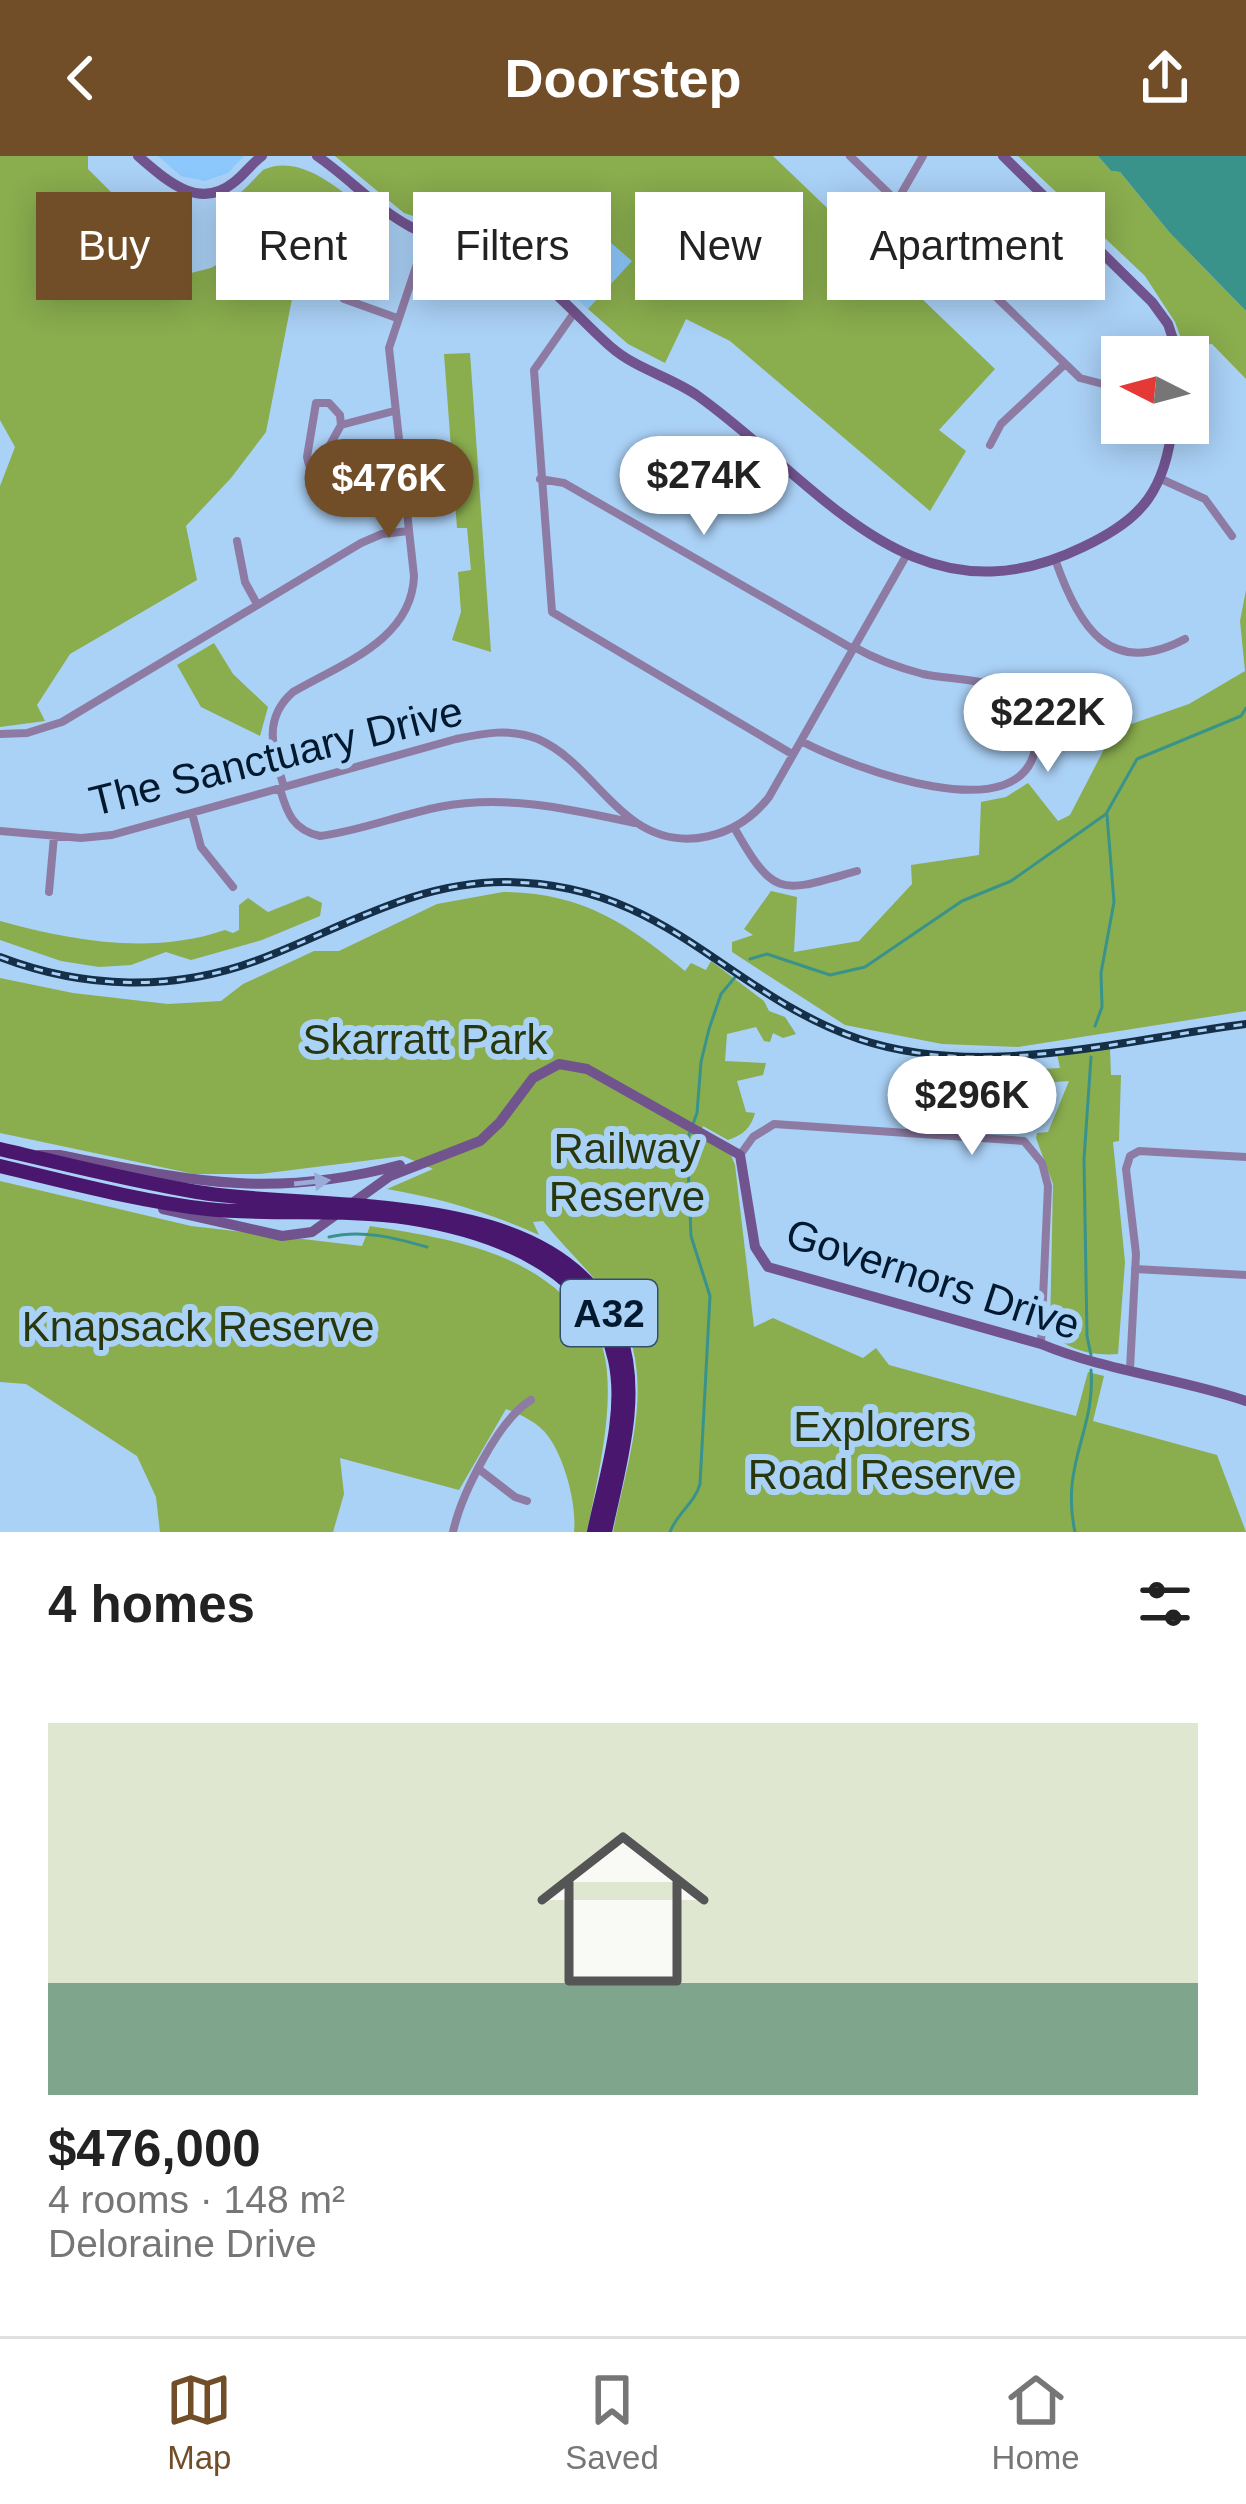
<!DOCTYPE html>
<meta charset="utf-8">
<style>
body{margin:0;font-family:Helvetica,sans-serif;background:#f2f2f2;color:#222;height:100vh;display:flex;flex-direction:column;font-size:45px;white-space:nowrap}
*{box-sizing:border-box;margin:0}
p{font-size:39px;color:#767676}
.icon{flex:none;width:66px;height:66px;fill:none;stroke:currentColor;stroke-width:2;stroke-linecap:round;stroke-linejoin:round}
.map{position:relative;height:1376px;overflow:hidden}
.drawer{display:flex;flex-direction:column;background:#fff;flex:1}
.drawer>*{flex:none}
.banner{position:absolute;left:36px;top:36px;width:1176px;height:108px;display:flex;gap:24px}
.needle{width:78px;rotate:276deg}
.buttons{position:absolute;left:1101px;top:180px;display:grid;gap:24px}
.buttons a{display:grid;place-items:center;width:108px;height:108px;border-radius:0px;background:#fff;box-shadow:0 6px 30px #0003;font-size:60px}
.price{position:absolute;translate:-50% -102px;padding:0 27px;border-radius:42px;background:#fff;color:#222;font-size:39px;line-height:78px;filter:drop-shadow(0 3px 6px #0008)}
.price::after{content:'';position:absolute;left:50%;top:72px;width:36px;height:27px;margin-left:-18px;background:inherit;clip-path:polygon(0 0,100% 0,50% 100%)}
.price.current{background:#724e28;color:#fff}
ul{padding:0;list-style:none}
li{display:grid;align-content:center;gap:24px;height:636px;padding:0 48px}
li span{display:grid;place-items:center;height:372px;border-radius:0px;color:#555}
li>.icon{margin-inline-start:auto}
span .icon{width:216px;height:216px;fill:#fffc;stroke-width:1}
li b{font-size:51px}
h2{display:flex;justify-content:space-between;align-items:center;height:144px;padding:0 48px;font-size:51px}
.chip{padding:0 42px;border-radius:0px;background:#fff;box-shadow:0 6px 30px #0003;font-size:42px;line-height:108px}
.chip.current{background:#724e28;color:#fff}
header{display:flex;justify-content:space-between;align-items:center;height:156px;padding:0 48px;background:#724e28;color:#fff;font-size:54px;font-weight:700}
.menu{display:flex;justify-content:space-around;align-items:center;height:168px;border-top:3px solid #e0e0e0;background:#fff;font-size:33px;color:#767676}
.menu a{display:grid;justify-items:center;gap:6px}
.menu .current{color:#724e28}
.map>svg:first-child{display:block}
.built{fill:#8dc8fc}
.green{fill:#8aad4e}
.water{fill:#3a938a}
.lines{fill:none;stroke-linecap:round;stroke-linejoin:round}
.stream{stroke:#3a938a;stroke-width:3}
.street{stroke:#8e7ba3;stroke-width:8}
.secondary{stroke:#71538e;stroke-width:10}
.highway{stroke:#49176e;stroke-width:14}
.rail-casing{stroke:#142f47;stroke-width:8}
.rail{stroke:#aad1f6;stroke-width:3;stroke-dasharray:9;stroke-linecap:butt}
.oneway{fill:#99abd7}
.labels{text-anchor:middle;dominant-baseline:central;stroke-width:12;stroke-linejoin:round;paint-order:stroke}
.shield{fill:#aad1f6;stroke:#33506b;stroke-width:3}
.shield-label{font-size:39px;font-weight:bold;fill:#00192f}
.street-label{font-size:42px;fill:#00192f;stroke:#aad1f6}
.park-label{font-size:42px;fill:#29380c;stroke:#aad1f6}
</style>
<header><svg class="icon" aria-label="back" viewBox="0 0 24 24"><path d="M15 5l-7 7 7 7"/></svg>Doorstep<svg class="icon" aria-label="share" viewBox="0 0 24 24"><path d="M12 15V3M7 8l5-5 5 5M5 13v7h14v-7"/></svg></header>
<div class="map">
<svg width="1246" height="1376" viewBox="0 0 1246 1376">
<rect width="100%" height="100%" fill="#aad1f6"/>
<path class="built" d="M158,0H244L228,17L205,25L181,20Z
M546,61L603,80L641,112L620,118L588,153L530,100Z"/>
<path class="green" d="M0,0H88V13L127,52L167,70L162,36L174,42L191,117L211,112L237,97L225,45C243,38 250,27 263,14C293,0 325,22 348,40L298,112L266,276L231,322L186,370L197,424L70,498L37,549L45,565L0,571V330L15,291L0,264Z
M335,0H773L995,213L939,274L966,295L930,355L730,185L686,163L665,207L628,188L588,153L632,105L603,80L479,36L464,77L404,57Z
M1018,0H1098L1111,15L1120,16L1170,77L1246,155V223L1212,188L1184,190L1175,166L1145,120Z
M470,197L491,496L452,484L461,456L458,416L471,414L467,372H457L444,198Z
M1246,434V855L1018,891L942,888L845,869L732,796V786L753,779L744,773L771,735L797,741L794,796L859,785L912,728L911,709L979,699L981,646L1006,641L1028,627L1058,665L1070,659L1114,574L1189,548L1245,515L1240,465Z
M214,487L233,518L268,551L260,580L201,551L177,509Z
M503,736C583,737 626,767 685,815L691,807L706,814L711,805L764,845L769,855L785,861L796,878L783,882L773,877L770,886L764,885L756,871L727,878L725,905L766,907L763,919L737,925L746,956L755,957C751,972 743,979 728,984L703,970L700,980L731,999L735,1009L754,1171L773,1162L863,1202L876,1192L889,1209L1076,1260L1088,1216L1104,1220L1093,1265L1217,1299L1246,1376H613C628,1301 659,1220 615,1150C595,1119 566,1094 543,1065L533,1066L539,1079C490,1057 440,1042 387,1033L433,1013L403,1000L260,1018H194L0,977V822L73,837L168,848L221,845L243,828L314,795H339L437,748Z
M308,740L322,747L320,760L262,784L191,804L166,796L131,809L99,811L61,805L0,784V765C72,785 152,799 225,774L233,777L239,774V749L248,742L268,756Z
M1110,893L1111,919H1121L1119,985L1113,986L1125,1106L1118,1198C1094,1200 1066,1195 1050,1174L1053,1028L1036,982L1037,977L1048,976L1069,925L1040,927L1042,913L1060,912L1057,898Z
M0,1025L191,1070L362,1090L370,1070C452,1083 540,1096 589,1170C593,1177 601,1186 603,1193C617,1245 597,1324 587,1376H574C577,1349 565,1303 548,1280C539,1267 520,1258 506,1253L459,1334L340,1302L344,1338L333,1376H160L156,1341L137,1300L26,1228L0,1226Z"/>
<path class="water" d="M1098,0H1246V155L1170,77L1120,16L1111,15Z"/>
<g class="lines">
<path class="stream" d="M750,803L767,798L830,819L865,811L962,745L1011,725L1106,658L1137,603L1241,560L1246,552
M1095,870L1102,851L1101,817L1114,746L1107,659
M1091,901L1084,1003L1087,1180L1091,1199
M329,1081C363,1073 395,1082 427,1091
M670,1376C677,1357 695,1347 700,1328L710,1140L691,1080L687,984L697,957L701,906L709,873L721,838L736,820
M1075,1376C1060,1308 1096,1274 1091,1214"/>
<path class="street" d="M850,0L1080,222L1122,233
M897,45L923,0
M344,143L397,162
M574,157L534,214L552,456L792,598
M341,269L340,259L329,247H316L307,301L309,309L321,305L341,269L394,255
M990,289L1001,268L1065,208
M540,323L564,327L853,493
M1161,323L1205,343L1232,380
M237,385L245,426L257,448
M1055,403C1078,470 1110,523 1185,483
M0,578L27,577L62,566L361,387L382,378L409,375
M801,585C848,610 1027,680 1036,587C1038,568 1028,550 1013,539C990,522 950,524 923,518C900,512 875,503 854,491
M284,631C274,596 261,564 293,536C341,508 412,484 414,420L389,192L427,78
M280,633C287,657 293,674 320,680C360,675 399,659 439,651C506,638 570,653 635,667
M192,657L201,691L233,731
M735,673C775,744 782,736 857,715
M0,675L81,682L112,679L456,583C484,577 510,572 538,583C579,601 601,643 637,667C682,697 738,681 769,641L906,400
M49,736L54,680
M740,999L753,981L774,968L1024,985L1042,1007L1048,1030L1041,1187
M1135,1113L1246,1119
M1130,1213L1136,1098L1126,1013L1130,1000L1139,995L1246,1001
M480,1314L515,1341L527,1345
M453,1376C461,1339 499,1263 531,1244"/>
<path class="secondary" d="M138,0C165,23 198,55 233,27C244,19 251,8 262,0
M317,0C349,22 377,53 411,71C446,89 489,92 522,112C555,132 582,166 611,191C636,213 671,221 698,240C820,327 912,474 1083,391C1145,362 1164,334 1173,267
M1003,0L1152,146L1168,168L1179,201
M39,999H59C187,1024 269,1044 400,1009
M163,1053L282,1080L312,1076L390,1020L480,985L500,966L533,922L559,908L587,913L740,999L755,1091L768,1111L1041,1188C1106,1215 1178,1222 1246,1245"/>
<path class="highway" d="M0,993C65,1008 131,1025 197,1036C322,1057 562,1027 619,1177C642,1240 618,1313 605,1376
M0,1010C68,1026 138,1045 207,1053C274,1060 342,1052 409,1062C492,1075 595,1112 615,1204C627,1259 605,1322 594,1376"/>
<g class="rail-casing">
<path id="rail" d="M0,801C84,833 173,836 258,804C341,773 415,725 507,726C668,728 725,837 859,883C980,924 1122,884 1246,868"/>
</g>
<use href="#rail" class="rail"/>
</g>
<defs><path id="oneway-solid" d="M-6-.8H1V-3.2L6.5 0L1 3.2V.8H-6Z" transform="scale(3)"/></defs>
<use class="oneway" href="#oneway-solid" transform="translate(312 1026) rotate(-6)"/>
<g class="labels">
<rect class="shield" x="561" y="1124" width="96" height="66" rx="9"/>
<g class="shield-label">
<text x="609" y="1157">A32</text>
</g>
<g class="street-label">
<text transform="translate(276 600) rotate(-14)">The Sanctuary Drive</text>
<text transform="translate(933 1123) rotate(18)">Governors Drive</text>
</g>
<g class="park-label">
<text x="425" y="883">Skarratt Park</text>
<text x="627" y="992">Railway<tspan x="627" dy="48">Reserve</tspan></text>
<text x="198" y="1170">Knapsack Reserve</text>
<text x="882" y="1270">Explorers<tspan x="882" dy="48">Road Reserve</tspan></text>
</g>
</g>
</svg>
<div class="buttons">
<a><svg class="needle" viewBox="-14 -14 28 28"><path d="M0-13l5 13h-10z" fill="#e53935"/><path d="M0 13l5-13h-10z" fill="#767676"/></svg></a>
</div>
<b class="price" style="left:704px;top:382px">$274K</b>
<b class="price current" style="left:389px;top:385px">$476K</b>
<b class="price" style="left:1048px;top:619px">$222K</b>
<b class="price" style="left:972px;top:1002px">$296K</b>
<div class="banner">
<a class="chip current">Buy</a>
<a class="chip">Rent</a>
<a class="chip">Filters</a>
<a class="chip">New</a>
<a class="chip">Apartment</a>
</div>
</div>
<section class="drawer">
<h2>4 homes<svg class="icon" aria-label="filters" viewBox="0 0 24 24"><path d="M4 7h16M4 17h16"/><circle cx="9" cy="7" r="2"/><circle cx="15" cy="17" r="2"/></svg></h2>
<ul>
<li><span style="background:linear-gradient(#dfe7d0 70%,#7fa58c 0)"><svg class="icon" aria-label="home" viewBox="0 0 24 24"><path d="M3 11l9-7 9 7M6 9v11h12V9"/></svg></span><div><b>$476,000</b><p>4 rooms · 148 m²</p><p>Deloraine Drive</p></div></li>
</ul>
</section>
<nav class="menu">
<a class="current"><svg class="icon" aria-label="map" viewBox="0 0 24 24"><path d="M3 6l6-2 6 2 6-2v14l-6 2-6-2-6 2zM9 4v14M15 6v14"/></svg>Map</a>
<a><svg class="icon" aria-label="saved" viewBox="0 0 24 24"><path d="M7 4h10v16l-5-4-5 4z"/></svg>Saved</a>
<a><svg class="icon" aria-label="home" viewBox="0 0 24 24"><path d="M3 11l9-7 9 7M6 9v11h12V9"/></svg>Home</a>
</nav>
